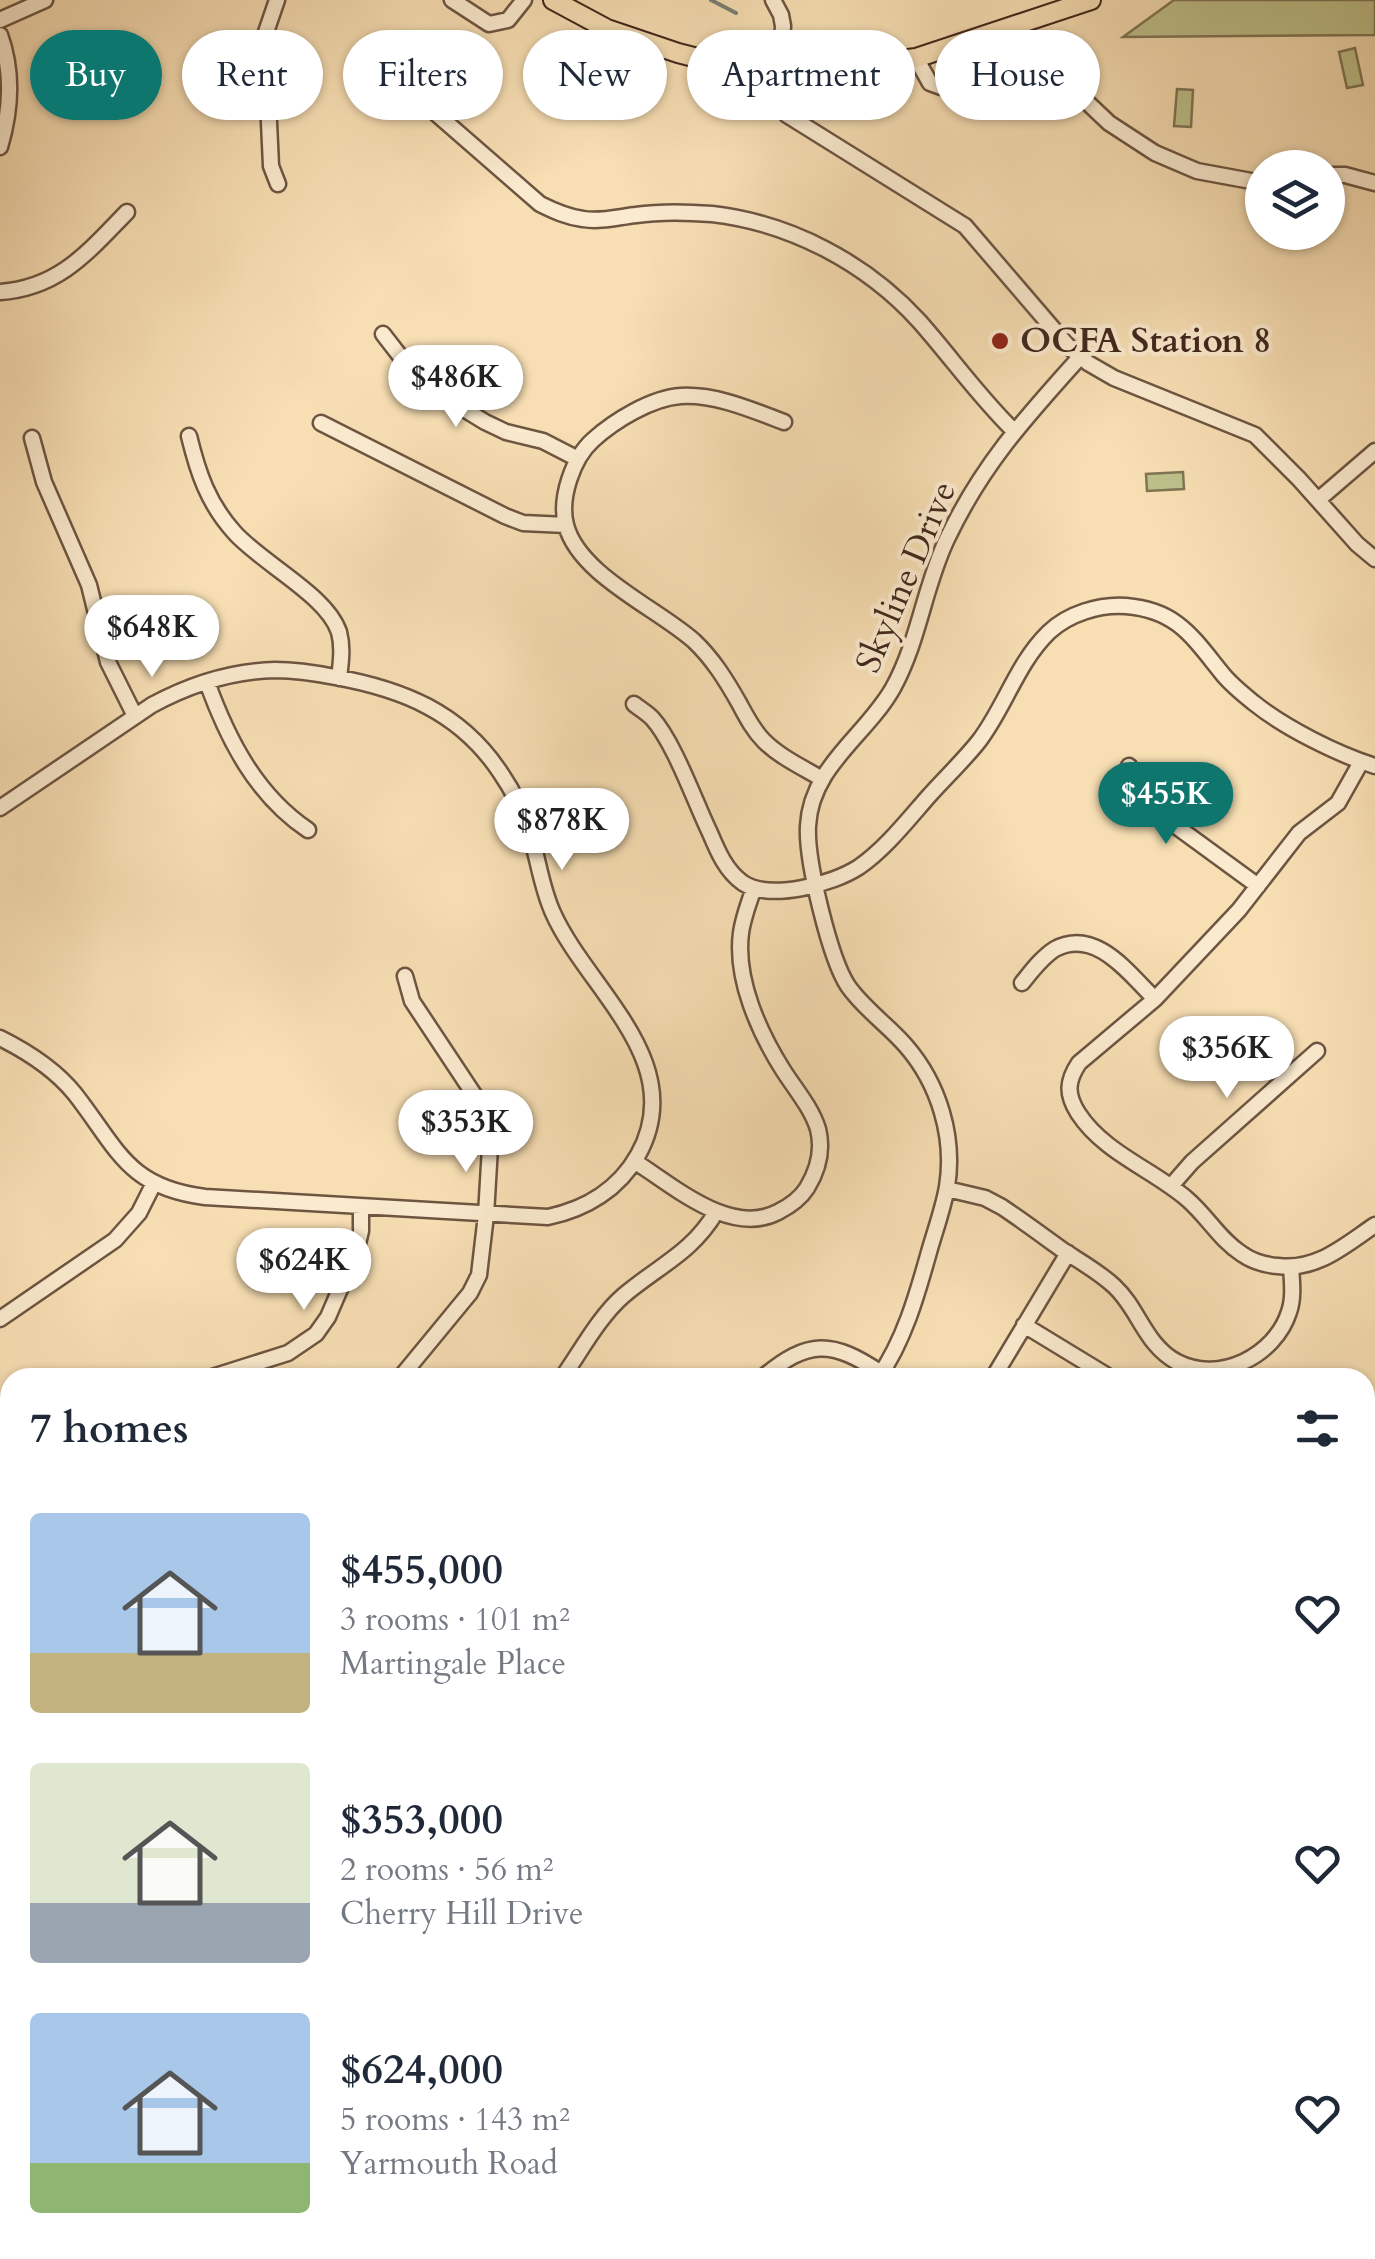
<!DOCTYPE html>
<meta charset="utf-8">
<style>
body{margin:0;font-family:Cardo,serif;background:#f2f2f3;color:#1f2937;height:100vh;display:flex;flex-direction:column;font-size:38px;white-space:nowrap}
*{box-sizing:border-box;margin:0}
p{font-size:32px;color:#747a83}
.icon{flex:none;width:55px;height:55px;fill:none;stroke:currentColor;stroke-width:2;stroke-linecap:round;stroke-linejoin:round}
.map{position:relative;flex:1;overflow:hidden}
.side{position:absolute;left:0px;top:1368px;width:1375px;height:892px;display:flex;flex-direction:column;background:#fff;border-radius:30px 30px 0 0;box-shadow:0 2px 8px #0004}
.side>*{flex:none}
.top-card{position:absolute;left:30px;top:30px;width:1315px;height:90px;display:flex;gap:20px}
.controls{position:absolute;left:1245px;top:150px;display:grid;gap:20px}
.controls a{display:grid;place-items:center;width:100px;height:100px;border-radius:50%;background:#fff;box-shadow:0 2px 8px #0004;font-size:50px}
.price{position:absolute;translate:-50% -85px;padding:0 22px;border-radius:35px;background:#fff;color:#222;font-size:32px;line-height:65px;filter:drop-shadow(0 2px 5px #0008)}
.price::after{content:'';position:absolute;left:50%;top:60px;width:30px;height:22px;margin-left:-15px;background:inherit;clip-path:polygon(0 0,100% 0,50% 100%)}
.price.selected{background:#0f766e;color:#fff}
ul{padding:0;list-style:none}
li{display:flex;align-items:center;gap:30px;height:250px;padding:0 30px}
li span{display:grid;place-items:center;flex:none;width:280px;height:200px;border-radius:10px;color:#555}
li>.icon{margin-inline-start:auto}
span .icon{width:120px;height:120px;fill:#fffc;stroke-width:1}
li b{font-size:42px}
h2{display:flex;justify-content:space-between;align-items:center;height:120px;padding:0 30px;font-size:42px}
.chip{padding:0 35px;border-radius:45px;background:#fff;box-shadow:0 2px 8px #0004;font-size:35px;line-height:90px}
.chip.selected{background:#0f766e;color:#fff}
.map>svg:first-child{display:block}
.green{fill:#bec18b;stroke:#807454;stroke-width:2.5}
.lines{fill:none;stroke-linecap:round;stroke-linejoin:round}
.stream{stroke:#798077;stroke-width:4}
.minor-casing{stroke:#6e5542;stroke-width:19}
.major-casing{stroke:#41271c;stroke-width:22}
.minor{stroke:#faeace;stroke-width:14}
.major{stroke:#f7deb3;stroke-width:18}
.poi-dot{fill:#8f2418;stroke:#faeace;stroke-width:4}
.labels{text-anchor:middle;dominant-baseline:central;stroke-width:8;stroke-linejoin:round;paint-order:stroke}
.poi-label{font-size:35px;font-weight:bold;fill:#41271c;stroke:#faeace;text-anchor:start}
.street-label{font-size:35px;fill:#41271c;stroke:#faeace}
</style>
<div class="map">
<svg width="1375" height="2259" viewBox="0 0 1375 2259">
<rect width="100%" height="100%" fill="#f7deb3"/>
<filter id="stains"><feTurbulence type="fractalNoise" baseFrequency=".002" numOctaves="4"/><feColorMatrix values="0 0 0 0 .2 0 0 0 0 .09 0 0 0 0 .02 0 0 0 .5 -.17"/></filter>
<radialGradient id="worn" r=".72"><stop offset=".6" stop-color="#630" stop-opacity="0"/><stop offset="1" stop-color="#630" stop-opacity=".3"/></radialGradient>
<path class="green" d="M1174,0H1375V35L1123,37Z
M1355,48L1363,85L1347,88L1339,52Z
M1177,89L1193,90L1191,127L1174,126Z
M1183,472L1184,489L1147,491L1146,474Z
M1183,2250H1269L1256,2259H1189Z"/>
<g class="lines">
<path class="stream" d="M711,0L736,13
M825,2250L831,2259"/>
<g class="minor-casing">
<path id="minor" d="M277,0L265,35L271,166L278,184
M452,0L489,24L508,20L524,0
M773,0L781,15L783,26L779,97L782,107L787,115L965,226L1068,346L1088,363L1114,378L1255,435L1299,479L1357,544L1375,559
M0,20L45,0
M0,35C13,71 11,110 0,147
M916,58L930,83L941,87L955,88L1048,77L1070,86L1109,123L1155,153L1197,171L1262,183
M408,89L540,204C554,211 567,217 583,219C601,222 618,217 636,215C662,211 687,212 712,214C791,223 866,263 919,321C951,357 979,397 1014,431
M1328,175H1345L1375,183
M0,292C59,288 88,252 127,212
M383,334L407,365L454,403L485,422L506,432L543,441L578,459
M784,422C752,410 716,394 681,396C651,398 614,421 593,440C573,458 559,498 566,525C579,575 657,608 694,641C713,659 726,680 739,703C746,716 753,730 764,741C780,757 802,767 822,779
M321,423L505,516L523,523L566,525
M189,436C198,473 208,503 234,532C261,563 327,595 339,632C343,647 341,662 339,678
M32,438L44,482L89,585L108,662L135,716
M1318,500L1375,451
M207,682C228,740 256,795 308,830
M634,704C639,708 647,713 652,718C674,742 695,802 710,833C718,852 726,871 743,883C771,901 833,884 859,867C885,849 907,821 928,797C945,778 964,760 979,741C1005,707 1017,663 1049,632C1068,614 1099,604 1126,606C1176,610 1192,636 1221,672C1230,684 1243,694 1254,703C1285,728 1337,754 1375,766
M1361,762L1338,803L1299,833L1239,910L1155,999L1079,1063C1067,1081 1066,1094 1078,1113C1104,1153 1152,1169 1187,1199C1207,1216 1220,1240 1242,1254C1252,1261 1265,1265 1278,1266C1317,1271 1345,1245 1375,1225
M1129,766L1136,788L1147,805L1258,886
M0,808L152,705C189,685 232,671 275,670C295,670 315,673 335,677C402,689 460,712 500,772C514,792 525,816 532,840C539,864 542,889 553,913C587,989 690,1062 638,1155C619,1189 586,1209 548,1217L205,1197C127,1187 118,1149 75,1094C55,1069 28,1052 0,1038
M1022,983C1031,972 1042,957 1055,949C1096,927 1129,974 1155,999
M634,1161C674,1186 730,1237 778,1212C790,1206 800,1199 807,1188C818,1170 823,1149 818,1129C811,1107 795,1089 783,1070C759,1032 735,979 741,933C743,918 749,902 754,888
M1171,1186L1192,1162L1317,1051
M947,1189L985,1198L1002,1207C1023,1221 1043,1236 1064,1251C1081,1262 1099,1272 1114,1286C1139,1309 1145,1345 1177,1362C1219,1384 1275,1356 1289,1312C1294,1298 1292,1282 1291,1267
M0,1319L115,1240L139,1213L154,1183
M1024,1325L1111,1378
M209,1378L288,1353L316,1334L328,1317L356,1252L361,1231V1207
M400,1378L470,1293L479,1275L486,1215L490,1147L487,1122L479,1102L412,1001L405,976
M562,1378C581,1351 599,1317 623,1296C658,1266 692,1253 716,1212
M762,1378C808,1339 832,1340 881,1373
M878,1378C904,1341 917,1295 929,1252C935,1231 943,1209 947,1187C955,1137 939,1084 906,1046C888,1025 864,1009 848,986C830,959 806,860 808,826C811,766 866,736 893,688C919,641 924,587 947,539C982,465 1026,417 1080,357
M993,1378L1068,1253
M0,1517L10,1532
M0,1723L8,1722
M0,2011L10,2004
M1365,2025L1375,2028
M0,2161L10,2146
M1365,2196L1375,2190
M50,2250L53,2259
M162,2250L165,2259
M743,2250V2259
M1167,2250L1173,2259
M976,2259C996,2253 1013,2252 1033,2259
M1271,2259L1285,2250"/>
</g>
<g class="major-casing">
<path id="major" d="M553,0L607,29L678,53L713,62L754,68L808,71L916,58L1091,0"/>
</g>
<use href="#minor" class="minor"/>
<use href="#major" class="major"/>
</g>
<circle class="poi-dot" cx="1000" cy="341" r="10"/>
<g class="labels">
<g class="poi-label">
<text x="1020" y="341">OCFA Station 8</text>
</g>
<g class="street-label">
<text transform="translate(906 577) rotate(-67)">Skyline Drive</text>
</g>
</g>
<rect width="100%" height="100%" filter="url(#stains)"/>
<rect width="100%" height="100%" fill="url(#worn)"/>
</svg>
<div class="controls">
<a><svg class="icon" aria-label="layers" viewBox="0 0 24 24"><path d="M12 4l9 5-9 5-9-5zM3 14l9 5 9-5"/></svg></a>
</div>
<b class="price" style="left:456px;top:430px">$486K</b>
<b class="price" style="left:152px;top:680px">$648K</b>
<b class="price selected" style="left:1166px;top:847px">$455K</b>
<b class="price" style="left:562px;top:873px">$878K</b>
<b class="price" style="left:1227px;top:1101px">$356K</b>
<b class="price" style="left:466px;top:1175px">$353K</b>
<b class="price" style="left:304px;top:1313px">$624K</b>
<div class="top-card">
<a class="chip selected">Buy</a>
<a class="chip">Rent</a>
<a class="chip">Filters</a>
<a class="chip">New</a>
<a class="chip">Apartment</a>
<a class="chip">House</a>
</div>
<section class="side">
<h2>7 homes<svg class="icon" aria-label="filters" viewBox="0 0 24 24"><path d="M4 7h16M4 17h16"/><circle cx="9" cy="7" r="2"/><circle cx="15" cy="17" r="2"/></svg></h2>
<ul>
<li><span style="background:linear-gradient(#a9c7e8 70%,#c2b280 0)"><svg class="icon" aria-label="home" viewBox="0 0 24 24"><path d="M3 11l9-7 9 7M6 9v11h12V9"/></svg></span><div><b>$455,000</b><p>3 rooms · 101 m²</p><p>Martingale Place</p></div><svg class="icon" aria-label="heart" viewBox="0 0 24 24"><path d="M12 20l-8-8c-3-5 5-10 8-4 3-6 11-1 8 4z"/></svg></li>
<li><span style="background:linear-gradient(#dfe7d0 70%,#9aa5b1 0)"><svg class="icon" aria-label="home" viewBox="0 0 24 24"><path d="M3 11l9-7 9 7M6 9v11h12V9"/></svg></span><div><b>$353,000</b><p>2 rooms · 56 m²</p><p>Cherry Hill Drive</p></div><svg class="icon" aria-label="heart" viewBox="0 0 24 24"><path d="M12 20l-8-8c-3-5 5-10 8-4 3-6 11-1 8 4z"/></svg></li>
<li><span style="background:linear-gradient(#a9c7e8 75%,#8fb573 0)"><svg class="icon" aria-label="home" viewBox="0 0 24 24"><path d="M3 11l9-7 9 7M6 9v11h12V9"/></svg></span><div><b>$624,000</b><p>5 rooms · 143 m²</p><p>Yarmouth Road</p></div><svg class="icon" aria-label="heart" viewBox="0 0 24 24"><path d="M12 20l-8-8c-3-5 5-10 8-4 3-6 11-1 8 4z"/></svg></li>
</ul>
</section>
</div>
